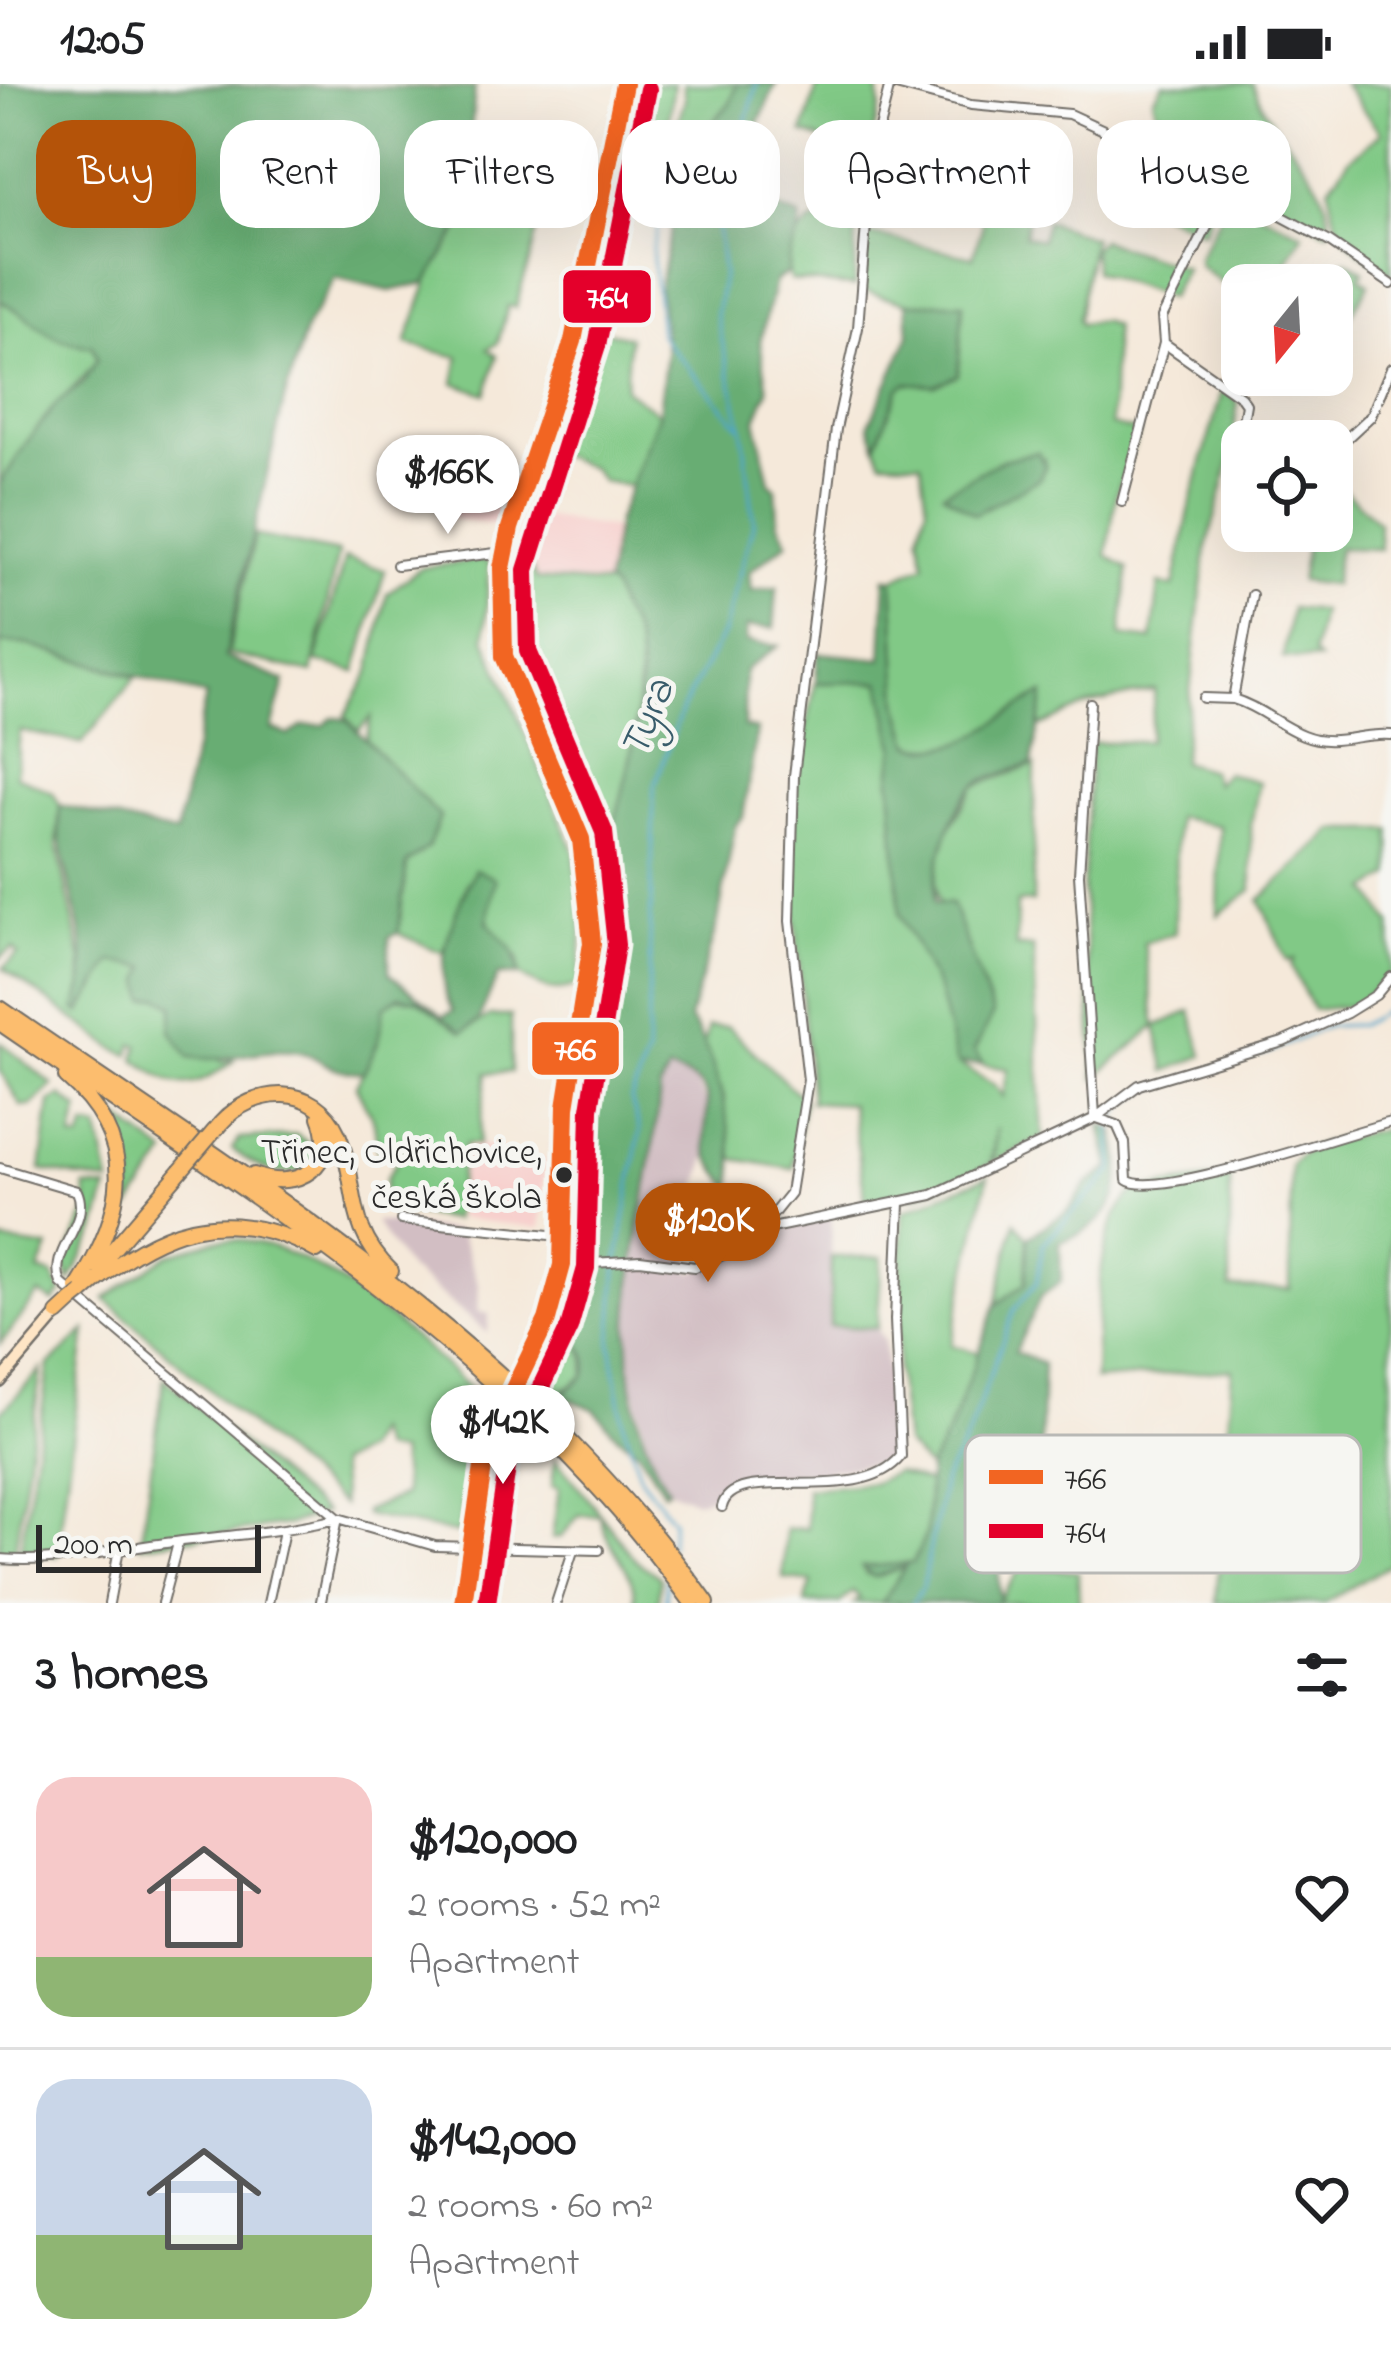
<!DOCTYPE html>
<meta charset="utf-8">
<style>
body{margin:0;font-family:"Indie Flower",sans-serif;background:#f6f6f6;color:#202124;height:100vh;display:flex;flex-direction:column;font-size:45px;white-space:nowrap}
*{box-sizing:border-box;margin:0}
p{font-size:39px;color:#757577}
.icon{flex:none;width:66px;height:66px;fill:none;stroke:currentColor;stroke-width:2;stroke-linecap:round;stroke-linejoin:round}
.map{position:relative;height:1519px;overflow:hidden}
.panel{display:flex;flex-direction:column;background:#fff;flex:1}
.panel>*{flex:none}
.top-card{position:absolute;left:36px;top:36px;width:1320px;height:108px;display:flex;gap:24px}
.needle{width:78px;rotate:198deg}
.controls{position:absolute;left:1221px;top:180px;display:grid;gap:24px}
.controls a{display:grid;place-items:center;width:132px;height:132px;border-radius:24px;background:#fff;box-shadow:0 12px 48px #0002;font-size:60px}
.scale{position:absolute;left:36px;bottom:30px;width:225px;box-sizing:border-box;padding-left:12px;border:6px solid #2b2b2b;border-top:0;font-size:33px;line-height:42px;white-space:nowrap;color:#2b2b2b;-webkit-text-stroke:9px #f6f6f2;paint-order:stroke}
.price{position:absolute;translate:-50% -102px;padding:0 27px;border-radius:42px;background:#fff;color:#222;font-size:39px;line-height:78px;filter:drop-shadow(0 3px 6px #0008)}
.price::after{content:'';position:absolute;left:50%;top:72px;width:36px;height:27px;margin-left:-18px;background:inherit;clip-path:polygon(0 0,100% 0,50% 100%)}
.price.selected{background:#b45309;color:#fff}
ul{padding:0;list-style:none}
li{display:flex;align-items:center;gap:36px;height:300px;padding:0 36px}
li+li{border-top:3px solid #e0e0e0}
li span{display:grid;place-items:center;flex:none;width:336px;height:240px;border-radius:36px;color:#555}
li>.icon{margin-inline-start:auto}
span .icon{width:144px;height:144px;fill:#fffc;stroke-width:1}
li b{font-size:51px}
h2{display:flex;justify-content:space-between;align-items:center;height:144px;padding:0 36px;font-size:51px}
.chip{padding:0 42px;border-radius:36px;background:#fff;box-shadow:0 12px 48px #0002;font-size:42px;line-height:108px}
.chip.selected{background:#b45309;color:#fff}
.status{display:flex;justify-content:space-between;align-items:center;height:84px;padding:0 60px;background:#fff;direction:ltr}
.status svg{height:33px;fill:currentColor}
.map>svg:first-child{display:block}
.built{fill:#f7d0cd}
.industrial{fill:#d2bec3}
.green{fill:#81c986;stroke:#567a58;stroke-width:3;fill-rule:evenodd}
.forest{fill:#68ad73;stroke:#4a6c4f;stroke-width:3}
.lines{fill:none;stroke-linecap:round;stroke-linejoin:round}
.stream{stroke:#4ea5ca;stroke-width:3}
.street-casing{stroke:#726e68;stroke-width:12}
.secondary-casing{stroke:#726e68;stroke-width:15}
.highway-casing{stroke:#726e68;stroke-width:18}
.street{stroke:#fff;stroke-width:8}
.secondary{stroke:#fee5c5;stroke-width:10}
.highway{stroke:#fcbd6e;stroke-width:14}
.secondary-bridge-casing{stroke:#726e68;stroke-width:15;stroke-linecap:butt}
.highway-bridge-casing{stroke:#726e68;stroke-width:18;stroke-linecap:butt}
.secondary-bridge{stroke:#fee5c5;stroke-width:10}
.highway-bridge{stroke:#fcbd6e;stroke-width:14}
.bus-1-casing{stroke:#f6f6f2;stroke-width:27}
.bus-2-casing{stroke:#f6f6f2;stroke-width:27}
.bus-1{stroke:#f26522;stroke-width:18}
.bus-2{stroke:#e4002b;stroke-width:18}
.bus-dot{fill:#2b2b2b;stroke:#f6f6f2;stroke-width:4.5}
.labels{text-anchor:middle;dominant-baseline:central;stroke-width:10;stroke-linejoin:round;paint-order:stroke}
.bus-label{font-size:36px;fill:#2b2b2b;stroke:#f6f6f2;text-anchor:end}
.water-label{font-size:42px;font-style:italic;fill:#395c6b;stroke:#f6f6f2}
.key{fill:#f6f6f2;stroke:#b9b9b6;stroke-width:3}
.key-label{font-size:33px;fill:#2b2b2b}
.line-badge{stroke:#f6f6f2;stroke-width:4.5}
.badge-label{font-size:33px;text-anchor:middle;font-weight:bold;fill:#fff}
</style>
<div class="status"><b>12:05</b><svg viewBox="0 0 49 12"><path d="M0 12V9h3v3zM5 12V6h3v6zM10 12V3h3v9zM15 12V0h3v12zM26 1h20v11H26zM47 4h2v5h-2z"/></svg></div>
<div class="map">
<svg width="1391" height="1519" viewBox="0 0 1391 1519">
<rect width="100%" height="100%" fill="#f6f6f2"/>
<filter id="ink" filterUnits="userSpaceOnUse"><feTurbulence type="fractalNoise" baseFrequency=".00833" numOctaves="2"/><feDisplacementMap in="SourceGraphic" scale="24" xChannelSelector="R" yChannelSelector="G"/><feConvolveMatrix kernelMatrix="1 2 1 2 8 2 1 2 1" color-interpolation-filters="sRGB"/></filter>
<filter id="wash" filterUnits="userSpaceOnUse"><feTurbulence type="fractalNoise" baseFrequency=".004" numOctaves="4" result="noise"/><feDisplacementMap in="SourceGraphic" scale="48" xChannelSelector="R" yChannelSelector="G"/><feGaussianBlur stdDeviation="2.7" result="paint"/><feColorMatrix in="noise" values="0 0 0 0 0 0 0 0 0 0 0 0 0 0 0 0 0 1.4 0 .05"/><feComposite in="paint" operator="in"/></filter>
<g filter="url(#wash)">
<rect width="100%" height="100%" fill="#f5e9da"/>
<path class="built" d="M427,374L521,391L501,442L440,432L445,409L426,406Z
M524,429L616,445L606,499L536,495L512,484Z
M466,1058L545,1075L540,1144L457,1134Z"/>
<path class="industrial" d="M668,987L693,992L710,1027L708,1070L690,1128L691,1189L794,1141L832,1132L830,1242L877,1244L884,1257L894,1365L888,1378L770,1394L736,1392L717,1410L696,1417L668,1405L652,1377L628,1282L629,1187L660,1004Z
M374,1137L459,1147L479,1201L478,1228L489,1230L488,1249L407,1184Z"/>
<path class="green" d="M631,0H674L668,40L629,32L625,26Z
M683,0H737L730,19L703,49L677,40L685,16Z
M818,0L878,2L880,23L867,72L803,49Z
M1163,0H1253C1270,54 1337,95 1328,148L1193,82L1208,49L1156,27L1153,14Z
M1343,0H1391V190C1351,162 1334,155 1329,103L1349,75L1381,49Z
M1180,92L1218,109L1203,148L1162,130Z
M490,93C562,126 531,159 516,223L508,222L498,259L488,265L497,272L486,310L454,299L459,273L406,260L432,186L463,139L466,113Z
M1229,114L1303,150L1274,201H1242V215L1199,182L1198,174Z
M982,116L1028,131L1024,152L1041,156L1046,137L1093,154L1078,235L1080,240L1102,237L1114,242L1111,341L1139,348L1116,411L1107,471L1128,485L1121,552L1152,556L1159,500L1174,503L1191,417L1223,304L1238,318L1229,381L1206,467L1182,678L1211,687L1215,700L1226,689L1259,698L1251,740L1252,806L1218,831L1220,742L1176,733L1175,849L1144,859L1156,942L1191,927L1203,972L1166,987L1156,942L1095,994L1083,807L1091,659L1149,657L1155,606L1087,621L1039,643L1042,611C1026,615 1018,630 1003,639C978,654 940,670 911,660L899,619L893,495L925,480L919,451L927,422L921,378L882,376L876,361L899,304L905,299L935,301L957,278L963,220L907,219L862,206L865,149L973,173L982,144ZM1045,375L1039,395L1005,413L944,408L1002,376Z
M814,137L856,147L854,202L790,196C785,173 793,149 814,137Z
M1101,156L1185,184L1169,214L1094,188L1093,164Z
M1347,176L1364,187L1360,193L1369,200L1332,264V201H1326L1338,180Z
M0,217C35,232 46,260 92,262L97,276C83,298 67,308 51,327C32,350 18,376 0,400Z
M584,242L629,253L625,305L659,329L633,402L602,397L593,385L545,365Z
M1332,395L1378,438L1380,465L1339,464L1333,501L1300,497L1308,447H1332Z
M255,451L338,469L312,589L228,570Z
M345,474L385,486L356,588L316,577Z
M481,476L489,478L485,554L574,767L582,843L579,900C558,912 538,904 519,891L518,874L490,847L488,828L467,800L443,869L398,849L407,779L428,763L440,733L366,657L371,633L358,647L345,632L370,588L387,510L420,484Z
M519,480L532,485L536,495L611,501C620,515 633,534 637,551C646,589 624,752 601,777L591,774C582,741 574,705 560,674C529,604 503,567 509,486Z
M1291,524L1321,527L1313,569L1319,576L1283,574Z
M0,559L25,560L136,593L82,659L20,647L16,691L53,709L60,721L57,761L82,878L81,928L112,878L147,883L159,913L174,922L171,947L223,978L235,976C190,1009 180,1008 135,975L139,961L133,960L129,971L114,964L3,884L18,870L13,864L0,874Z
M881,597L895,663L891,696L900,830L939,907L957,979L996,1002L1003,1013L1008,985L984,981L974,967L992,930C977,866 909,820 946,750C954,734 966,719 974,702L1035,681L1033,818L1017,819L1016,863H1033L1043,1053L994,1078L997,1044L991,1079L985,1083L919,1111L866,1120L851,1020L811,1018C804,907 784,793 798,681C802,653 812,627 815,599Z
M1334,746H1391V792L1369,806L1391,840V888L1357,921L1313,926L1291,882L1294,875L1287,877L1260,816Z
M393,913L418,916L462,948L490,932H511V988L487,989L478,1060H465L453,1136L399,1127L384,1114L386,1095L406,1062L398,1054L389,1066L378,1067L374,1038L356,1002L378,958L384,923Z
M708,943H728L804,1016L793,1085L734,1075L723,1035L724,1013L703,964Z
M0,958L53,1001L31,1022H21L0,986Z
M61,1012L79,1025L73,1055L81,1056L86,1043L99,1045L110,1099L41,1086L50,1018Z
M111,1029L167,1070L128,1127L133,1088Z
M1391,1044V1480L1324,1519H1216L1232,1285L1095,1296C1097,1248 1093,1129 1140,1105L1230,1092V1204L1290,1205L1291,1081C1311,1053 1359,1053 1391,1044Z
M297,1051L310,1061L320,1060L305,1085C273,1094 257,1084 232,1065L239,1055Z
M988,1092L951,1261L980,1269L943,1361L928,1384L905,1360L897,1287L903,1127Z
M85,1103L108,1105L96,1147L70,1197L64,1179L88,1125Z
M1015,1138L1028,1153L1026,1199L996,1221Z
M215,1156C307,1146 416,1256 480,1314L484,1320L471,1329L459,1450L365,1431L364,1427L404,1411L399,1369L381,1366L374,1347L364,1367L338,1380L342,1421L105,1215L168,1171Z
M0,1157L49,1164L39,1187L52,1191L62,1208L54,1218L39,1210L0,1260Z
M831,1173H882L877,1244L830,1242Z
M561,1240C576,1257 590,1267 584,1292L553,1314L534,1292L538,1280L550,1276Z
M86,1247L57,1472L20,1470L49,1281Z
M41,1286L14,1473L0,1472V1329Z
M164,1294L324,1429L287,1441L140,1461Z
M555,1375C584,1407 607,1438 632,1472C640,1483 652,1484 660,1495L658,1519H635C636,1483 605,1464 600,1431H579L561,1453L552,1454L559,1404L552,1402Z
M896,1388L931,1400L926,1450L913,1479L862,1483L866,1490L879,1493L905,1483L882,1519H854L860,1514L853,1507L840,1519H805L812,1498L783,1494L785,1445L807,1444L806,1404L875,1398Z
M1022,1481L1078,1488L1079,1519H998Z"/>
<path class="forest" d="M0,0L475,4L463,139L426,199L390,207L335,194L306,244L284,316L225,573L285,597L272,645L289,651L303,642L324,641L333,633L347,636L440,733L428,763L407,779L398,849L389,853V889L443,932L453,927C428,886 456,825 475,785L495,795L487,838L512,865L519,891H498L478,937L462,948L418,916L399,912L384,923L378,958L364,988C323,989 320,969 293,967C257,964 226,980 189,973L171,947L174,921L159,913L146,915L142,897L147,883L112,878L80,928L75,926C104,862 52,786 60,721L176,750L206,612L25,560L0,559V400L27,358L56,320L83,299L97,276L92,262C46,260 35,232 0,217Z
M737,0H776L736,90L743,112L800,133C802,154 785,169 788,189L775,197L760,258L768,306L756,335L770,398L776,404L778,438L788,458L749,488L751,506L777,503L774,544L746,543V558L778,562L745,586L744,643L757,646L743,733L735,742L718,837L689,935C715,966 739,1065 732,1105C725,1095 713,1083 709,1072C695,1032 732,1001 668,987L660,1004C650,1140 590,1275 668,1405L664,1408L638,1366L619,1354L594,1325L561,1312C567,1304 578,1301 584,1292C597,1273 572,1253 561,1240C564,1204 569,1193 604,1183L583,1105L574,1043L601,862L592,774L605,775C620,714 664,583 623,531C614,520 619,507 606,499L617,437L659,329L666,269L659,204L677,117L693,110L703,49L730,19Z
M907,219H963L958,291L935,301L906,299L899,304L876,361L869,340L909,253Z
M1038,368L1046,381L1039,395L975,430L943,409L1002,376Z
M886,493L893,495L899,619L911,660C963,679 1003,626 1044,610L1032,680C1016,686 992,691 978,699C953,715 931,790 935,819L952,820L993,930L974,967L983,980H957L938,906L900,830L891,696L895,663L881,598L816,599L818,569L882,575Z
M1101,1040L1114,1046C1130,1102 1116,1140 1060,1158L1061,1198L1041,1212L1015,1268L1043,1280L1040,1379L1039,1390L1006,1415L998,1472L1000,1515L998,1519H882L905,1483L874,1493L862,1483L913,1479L926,1450L929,1384L951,1343L996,1221L1026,1199L1028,1153L1068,1127L1087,1100L1110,1084Z"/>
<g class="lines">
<path class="stream" d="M706,47L741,52
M677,72L652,164L660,251L739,341
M1115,1035L1124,1021L1149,1005L1272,967L1329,942L1360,941L1391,924
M670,1462L673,1436L641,1394L624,1341L611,1260L617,1182L640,1047L631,1015L647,971L654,704L682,625L723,549L754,437L742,343L716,231L723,192L717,142L725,119L715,90L742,52L757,0
M666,1519V1495
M912,1519L922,1504L944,1395L967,1354L1014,1226L1037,1198L1043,1160L1114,1086L1111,1043"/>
</g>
</g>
<g filter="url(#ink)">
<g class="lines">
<g class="street-casing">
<path id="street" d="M892,0L971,21L1069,30L1227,103L1328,157L1391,200
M1227,103L1162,233L1164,259L1241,313L1246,320L1242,343
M1332,368L1371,332L1391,284
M1122,418L1164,259
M397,481L504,468
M1203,614L1233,615L1252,511
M1233,615C1260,623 1278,641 1303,651C1335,664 1360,648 1391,651
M1090,619L1079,790L1095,1032
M1097,1034L1117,1041L1125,1059L1127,1096C1154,1117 1347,1049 1391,1038
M0,1084L77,1107C92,1140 47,1167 61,1199L338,1434L435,1462L599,1466
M401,1136L560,1152
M767,1145L932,1111L1095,1034L1139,1001L1283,958L1347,929L1376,911L1391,893
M562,1181L640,1176L695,1183L749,1160L790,1109L808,996L790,837L794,692L836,345L858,244L871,76L890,0
M722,1423C733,1375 858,1426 901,1372L895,1236L900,1119
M0,1475C55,1480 105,1467 159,1460C219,1452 277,1449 337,1435
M321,1517L338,1434
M109,1519L118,1470
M162,1519L178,1459
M268,1519L284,1447
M556,1519L573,1467"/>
</g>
<g class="secondary-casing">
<path id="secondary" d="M527,1274C575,1190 557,1118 565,1027C573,934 606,852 582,758C561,676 498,606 500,520C502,428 549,346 573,258C595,174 607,85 624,0
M0,1298L58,1230
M463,1519L480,1392L496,1335"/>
</g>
<g class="highway-casing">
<path id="highway" d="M0,924C256,1100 524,1262 707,1519
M0,939C250,1111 512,1268 692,1519
M66,993C142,1058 124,1130 77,1204
M221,1039C254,1002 315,998 338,1050C360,1102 344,1142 391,1187
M254,1091C297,1108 340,1082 320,1033
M98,1183L177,1091
M82,1209C155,1144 226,1117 317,1167
M58,1230L72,1217"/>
</g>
<use href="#street" class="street"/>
<use href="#secondary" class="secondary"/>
<use href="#highway" class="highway"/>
<g class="secondary-bridge-casing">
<path id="secondary-bridge" d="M496,1335L527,1274"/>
</g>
<g class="highway-bridge-casing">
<path id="highway-bridge" d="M177,1091L221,1039
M72,1217L82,1209"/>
</g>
<use href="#secondary-bridge" class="secondary-bridge"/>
<use href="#highway-bridge" class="highway-bridge"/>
<g class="bus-1-casing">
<path id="bus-1" d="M463,1519L486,1363L547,1236L562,1181L566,1023L592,859L581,755L504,572L502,484L510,444L573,257L624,0"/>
</g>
<g class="bus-2-casing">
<path id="bus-2" d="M487,1519L509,1370L569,1244L586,1184L590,1025L616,861L604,748L528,567L526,486L597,262L648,5"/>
</g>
<use href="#bus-1" class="bus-1"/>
<use href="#bus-2" class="bus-2"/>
</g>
</g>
<circle class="bus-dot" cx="564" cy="1091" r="10"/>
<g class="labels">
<g class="bus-label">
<text x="542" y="1070">Třinec, Oldřichovice,<tspan x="542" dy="45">česká škola</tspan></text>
</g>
<g class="water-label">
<text transform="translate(649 635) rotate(-68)">Tyra</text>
</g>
</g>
<rect x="965" y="1351" width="396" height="138" rx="18" class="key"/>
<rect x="989" y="1386" width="54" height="14" fill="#f26522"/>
<rect x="989" y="1440" width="54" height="14" fill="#e4002b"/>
<g class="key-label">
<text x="1064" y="1405">766</text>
<text x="1064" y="1459">764</text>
</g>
<g class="line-badge">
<rect x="561" y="184" width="92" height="57" rx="12" fill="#e4002b"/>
<rect x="530" y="936" width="91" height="57" rx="12" fill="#f26522"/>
</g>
<g class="badge-label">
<text x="607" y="224">764</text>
<text x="575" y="976">766</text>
</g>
</svg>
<div class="controls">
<a><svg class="needle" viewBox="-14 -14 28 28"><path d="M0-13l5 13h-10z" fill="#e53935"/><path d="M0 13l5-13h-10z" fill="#757577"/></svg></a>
<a><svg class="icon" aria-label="locate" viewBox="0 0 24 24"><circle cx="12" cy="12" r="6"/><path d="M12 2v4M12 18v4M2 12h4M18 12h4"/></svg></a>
</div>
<div class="scale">200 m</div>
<b class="price" style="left:448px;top:453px">$166K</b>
<b class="price selected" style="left:708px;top:1201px">$120K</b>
<b class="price" style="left:503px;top:1403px">$142K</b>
<div class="top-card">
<a class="chip selected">Buy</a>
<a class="chip">Rent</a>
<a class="chip">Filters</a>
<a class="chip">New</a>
<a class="chip">Apartment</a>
<a class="chip">House</a>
</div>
</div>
<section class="panel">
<h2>3 homes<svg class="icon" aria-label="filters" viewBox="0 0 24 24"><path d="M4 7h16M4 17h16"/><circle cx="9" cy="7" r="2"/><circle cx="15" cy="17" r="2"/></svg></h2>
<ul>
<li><span style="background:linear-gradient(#f6c9c9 75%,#8fb573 0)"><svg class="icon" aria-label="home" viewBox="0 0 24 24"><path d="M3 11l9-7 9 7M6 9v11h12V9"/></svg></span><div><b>$120,000</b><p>2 rooms · 52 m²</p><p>Apartment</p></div><svg class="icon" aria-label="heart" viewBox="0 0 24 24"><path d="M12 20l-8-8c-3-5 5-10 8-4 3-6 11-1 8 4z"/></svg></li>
<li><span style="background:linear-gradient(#c9d6e8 65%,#8fb573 0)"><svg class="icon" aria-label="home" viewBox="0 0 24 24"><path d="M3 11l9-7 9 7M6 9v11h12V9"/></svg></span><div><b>$142,000</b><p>2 rooms · 60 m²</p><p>Apartment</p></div><svg class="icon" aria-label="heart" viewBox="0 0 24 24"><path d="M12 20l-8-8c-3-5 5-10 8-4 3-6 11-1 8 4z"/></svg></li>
</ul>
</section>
